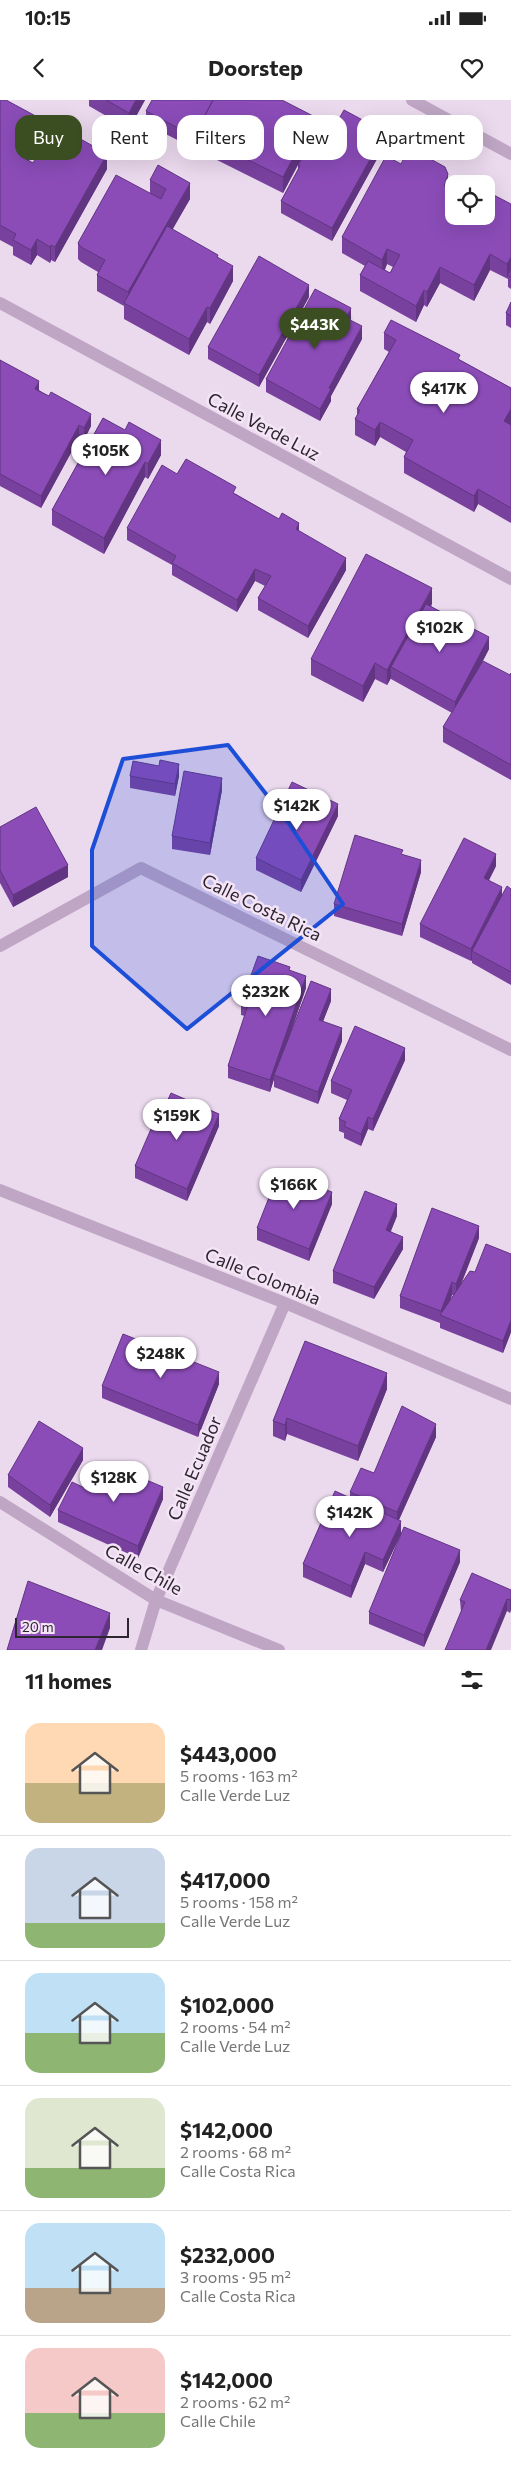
<!DOCTYPE html>
<meta charset="utf-8">
<style>
body{margin:0;font-family:Commissioner,sans-serif;background:#f2f2f2;color:#222;height:100vh;display:flex;flex-direction:column;font-size:19px;white-space:nowrap}
*{box-sizing:border-box;margin:0}
p{font-size:16px;color:#767676}
.icon{flex:none;width:28px;height:28px;fill:none;stroke:currentColor;stroke-width:2;stroke-linecap:round;stroke-linejoin:round}
.map{position:relative;height:1550px;overflow:hidden}
.side{display:flex;flex-direction:column;background:#fff;flex:1}
.side>*{flex:none}
.hud{position:absolute;left:15px;top:15px;width:481px;height:45px;display:flex;gap:10px}
.fabs{position:absolute;left:445px;top:75px;display:grid;gap:10px}
.fabs a{display:grid;place-items:center;width:50px;height:50px;border-radius:10px;background:#fff;box-shadow:0 5px 20px #0002;font-size:25px}
.scale{position:absolute;left:15px;bottom:12px;width:114px;box-sizing:border-box;padding-left:5px;border:2px solid #2d2631;border-top:0;font-size:14px;line-height:18px;white-space:nowrap;color:#2d2631;-webkit-text-stroke:4px #f4e4f6;paint-order:stroke}
.price{position:absolute;translate:-50% -42px;padding:0 11px;border-radius:18px;background:#fff;color:#222;font-size:16px;line-height:32px;filter:drop-shadow(0 1px 2px #0008)}
.price::after{content:'';position:absolute;left:50%;top:30px;width:15px;height:11px;margin-left:-8px;background:inherit;clip-path:polygon(0 0,100% 0,50% 100%)}
.price.current{background:#3b4e21;color:#fff}
ul{padding:0;list-style:none}
li{display:flex;align-items:center;gap:15px;height:125px;padding:0 25px}
li+li{border-top:1px solid #e0e0e0}
li span{display:grid;place-items:center;flex:none;width:140px;height:100px;border-radius:15px;color:#555}
li>.icon{margin-inline-start:auto}
span .icon{width:60px;height:60px;fill:#fffc;stroke-width:1}
li b{font-size:21px}
h2{display:flex;justify-content:space-between;align-items:center;height:60px;padding:0 25px;font-size:21px}
.pill{padding:0 18px;border-radius:15px;background:#fff;box-shadow:0 5px 20px #0002;font-size:18px;line-height:45px}
.pill.current{background:#3b4e21;color:#fff}
.status{display:flex;justify-content:space-between;align-items:center;height:35px;padding:0 25px;background:#fff;direction:ltr}
.status svg{height:14px;fill:currentColor}
header{display:flex;justify-content:space-between;align-items:center;height:65px;padding:0 25px;background:#fff;font-size:22px;font-weight:700}
.map>svg:first-child{display:block}
.lines{fill:none;stroke-linecap:round;stroke-linejoin:round}
.minor{stroke:#bea6c4;stroke-width:12}
.wall{fill:#78419e;fill-rule:evenodd}
.shaded-wall{fill:#613581}
.building{fill:#8b4cb8;stroke:#613581}
.marked{fill:#1d4ed8;fill-opacity:0.2;stroke:#1d4ed8;stroke-width:4;stroke-linejoin:round}
.labels{text-anchor:middle;dominant-baseline:central;stroke-width:5;stroke-linejoin:round;paint-order:stroke}
.street-label{font-size:18px;fill:#2d2631;stroke:#f4e4f6}
</style>
<div class="status"><b>10:15</b><svg viewBox="0 0 49 12"><path d="M0 12V9h3v3zM5 12V6h3v6zM10 12V3h3v9zM15 12V0h3v12zM26 1h20v11H26zM47 4h2v5h-2z"/></svg></div>
<header><svg class="icon" aria-label="back" viewBox="0 0 24 24"><path d="M15 5l-7 7 7 7"/></svg>Doorstep<svg class="icon" aria-label="heart" viewBox="0 0 24 24"><path d="M12 20l-8-8c-3-5 5-10 8-4 3-6 11-1 8 4z"/></svg></header>
<div class="map">
<svg width="511" height="1550" viewBox="0 0 511 1550">
<rect width="100%" height="100%" fill="#ebd9ee"/>
<g class="lines">
<path class="minor" d="M412,0L511,54
M0,203L511,479
M0,846L141,768L511,950
M0,1090L285,1203L511,1299
M0,1402L156,1500L279,1550
M141,1550L156,1500L285,1203"/>
</g>
<path class="wall" d="M0,0L43,36L29,61L33,63L107,69L55,162L51,160L50,163L37,155L31,165L13,155V147L0,140Z
M89,0H145L129,29L89,6Z
M146,11L315,32L300,61L336,24L370,29L383,48L332,141L281,113V101L298,70V65L283,93L195,49L146,24Z
M401,64L448,88L454,116L511,104V189L508,187V179L490,170L474,201L440,183L427,207L424,205L416,222L360,191V175L365,166L342,153V137ZM387,164L393,167L390,173L385,170Z
M150,80L190,99L172,129L218,157L233,181L210,224L207,222L189,255L124,219V206L97,191V175L98,172L81,162L78,159V143L150,93Z
M309,197L259,287L208,259V247Z
M511,202V228L506,225V213Z
M351,221L362,239L331,296V301L320,321L266,292V279Z
M384,233L460,260L511,288V423L478,404L474,412L404,373V357L406,352L380,337L375,346L355,335V319L357,315V309L389,252L384,249Z
M0,260L39,290L91,326L84,340L79,338L41,408L0,386Z
M103,318L161,355L148,379L145,377L104,454L52,425V410Z
M177,374L236,394L299,431L346,470L308,538L258,510V498L265,486L255,481L237,512L172,475V465L127,440V428Z
M432,504L431,506L489,549L479,568L510,575L511,573V680L443,642V627L452,613L391,579V578L387,585L375,579L363,602L311,575V559Z
M159,666L179,676L175,696L130,688V676Z
M222,690L210,755L172,749V736Z
M338,716L301,792L256,770V758Z
M0,727L68,777L13,807L0,783Z
M403,755L421,772L402,836L334,816V804Z
M496,766L489,780L502,795L511,789V885L472,863V860L471,861L420,837V824Z
M290,870L306,888L289,937L331,901L323,921L342,941L318,1004L274,987V979L270,992L228,978V966L245,916L241,915V903Z
M405,960L373,1031L368,1029L361,1046L344,1038V1033L339,1031V1019L347,1000L331,993V981Z
M157,1024L219,1026L187,1101L135,1078V1066Z
M332,1104L309,1161L257,1140V1128Z
M397,1116L391,1131L403,1149L374,1199L333,1183V1171Z
M479,1138L461,1185L475,1172L511,1154V1232L503,1253L440,1228V1223L400,1208V1196ZM452,1195H454L449,1203Z
M219,1284L198,1337L102,1298V1286Z
M387,1289L358,1361L287,1334L285,1341L273,1336V1321Z
M436,1337L399,1420L401,1434L383,1472L365,1464L351,1498L303,1477V1464L350,1398V1392L374,1373Z
M83,1360L50,1417L8,1387V1375Z
M91,1391L163,1399L138,1458L58,1422V1410Z
M460,1462L424,1547L369,1524V1512Z
M511,1490L510,1513L507,1511L461,1512L460,1500Z"/>
<path class="shaded-wall" d="M136,0H145L129,29V13Z
M315,17V32L283,93V77Z
M43,20V36L22,73V57Z
M383,36V48L332,141V128Z
M107,54V69L55,162V147Z
M448,74V89L444,86Z
M190,83V99L129,206L128,205V192Z
M37,139V155L31,165V150Z
M51,145V160L50,163V147Z
M387,149V164L382,175V160Z
M490,154V170L474,201V185Z
M511,157V173L508,175L507,179V164Z
M233,166V181L210,224V208Z
M440,167V183L427,207V192Z
M309,185V197L259,287V275Z
M424,190V205L416,222V206Z
M207,207V222L189,255V239Z
M351,208V220L346,218Z
M362,226V239L331,296V301L320,321V309L329,288Z
M39,281V293L35,289Z
M511,309V324L504,337V321Z
M91,314V326L84,340V328Z
M380,322V337L375,346V330Z
M79,325V338L41,408V396Z
M161,340V355L148,379V364Z
M145,362V377L104,454V438Z
M478,389V404L474,412V396Z
M299,423V435L296,429Z
M346,458V470L308,538V526Z
M255,469V481L237,512V500Z
M432,488V504L396,570L391,567V578L387,585V570Z
M489,537V549L455,615V602Z
M375,563V579L363,602V586Z
M179,664V676L175,696V684Z
M222,678V690L210,755V743Z
M338,704V716L301,792V780Z
M496,754V766L484,790V778Z
M421,760V772L402,836V824Z
M68,765V777L13,807V795Z
M502,787V799L472,851V860L471,861V849Z
M306,876V888L276,975H274V979L270,992V980Z
M331,889V901L319,932V920Z
M342,928V941L318,1004V992Z
M405,948V960L373,1031V1019Z
M219,1014V1026L187,1101V1089Z
M368,1017V1029L361,1046V1034Z
M332,1092V1104L309,1161V1149Z
M397,1104V1116L386,1142V1130Z
M479,1126V1138L456,1196V1184Z
M403,1137V1149L374,1199V1187Z
M452,1182V1195L444,1217L441,1216V1211Z
M511,1220V1232L503,1253V1241Z
M219,1272V1284L198,1337V1325Z
M387,1273V1289L358,1361V1346Z
M287,1318V1334L285,1341V1325Z
M436,1324V1337L397,1424V1412Z
M83,1348V1360L50,1417V1405Z
M163,1387V1399L138,1458V1446Z
M401,1421V1434L383,1472V1460Z
M460,1450V1462L424,1547V1535Z
M365,1452V1464L351,1498V1486Z
M511,1498V1510L510,1513V1500Z
M507,1499V1511L491,1550H486Z
M110,1513V1528L102,1550H95Z"/>
<path class="building" d="M0,0H6L43,20L22,57L33,63L54,24L107,54L55,147L51,145L50,147L37,139L31,150L13,140L16,134L0,125Z
M106,0H136L129,13Z
M152,0H213L195,34V37L146,11Z
M213,0H282L315,17L283,77L195,34Z
M344,10L370,24L368,28L383,36L332,128L281,101L300,66L298,65L326,19L336,24Z
M416,51L445,67L448,74L444,86L454,91V116H486V91L511,104V157L507,164L490,154L474,185L440,167L427,192L424,190L416,206L360,175L368,161L390,173L400,155L387,149L382,160L342,137L386,56L401,64L405,56Z
M158,65L190,83L128,192L97,175L105,160L81,147L78,143L116,75L161,99L166,89L150,80Z
M465,79L474,84H462Z
M167,126L218,155L217,157L233,166L210,208L207,207L189,239L124,203Z
M259,156L309,185L259,275L208,247Z
M511,168V177L508,175Z
M315,189L351,208L346,218L362,226L329,288L331,289L320,309L266,279Z
M511,202V216L506,213Z
M391,220L460,255L458,259L511,288V309L504,321L511,325V408L478,389L474,396L404,357L413,340L380,322L375,330L355,319L360,310L357,309L396,240L384,233Z
M0,260L39,281L35,289L49,296L51,292L91,314L84,328L79,325L41,396L0,374Z
M103,318L125,330L129,322L161,340L148,364L145,362L104,438L52,410Z
M186,359L236,387L233,393L279,419L282,413L299,423L296,429L346,458L308,526L258,498L271,476L255,469L237,500L172,463L176,456L127,428L162,365L177,374Z
M366,454L432,488L387,570L375,563L363,586L311,559Z
M426,504L489,537L455,602L391,567Z
M483,561L510,575L511,573V665L443,627Z
M160,660L179,664L175,684L130,676L133,661L159,666Z
M184,671L222,678L210,743L172,736Z
M292,682L338,704L301,780L256,758Z
M36,707L68,765L13,795L0,770V727Z
M355,735L403,750L401,754L421,760L402,824L334,804Z
M464,738L496,754L484,778L502,787L471,849L420,824Z
M507,786L511,789V872L472,851Z
M258,856L290,867L289,870L306,876L270,980L228,966L248,905L241,903Z
M311,881L331,889L319,920L342,928L318,992L274,975Z
M355,926L405,948L373,1019L368,1017L361,1034L344,1026L346,1022L339,1019L352,990L331,981Z
M171,993L219,1014L187,1089L135,1066L154,1022L157,1024Z
M279,1072L332,1092L309,1149L257,1128Z
M365,1091L397,1104L386,1130L403,1137L374,1187L333,1171Z
M432,1108L479,1126L456,1184L452,1182L441,1211L400,1196Z
M486,1144L511,1154V1220L503,1241L440,1215L470,1171L475,1172Z
M123,1234L219,1272L198,1325L102,1286Z
M305,1241L387,1273L358,1346L287,1318L285,1325L273,1321Z
M402,1306L436,1324L397,1412L350,1392L361,1368L374,1373Z
M39,1321L83,1348L50,1405L8,1375Z
M104,1362L163,1387L138,1446L58,1410L72,1382L91,1391Z
M335,1391L401,1421L383,1460L365,1452L351,1486L303,1464Z
M404,1427L460,1450L424,1535L369,1512Z
M472,1473L511,1490V1498L510,1500L507,1499L486,1550H445L465,1502L460,1500Z
M28,1481L110,1513L95,1550H7Z"/>
<path class="marked" d="M228,645L287,721L343,804L187,929L92,846V750L123,659Z"/>
<g class="labels">
<g class="street-label">
<text transform="translate(264 326) rotate(28)">Calle Verde Luz</text>
<text transform="translate(262 807) rotate(26)">Calle Costa Rica</text>
<text transform="translate(263 1176) rotate(22)">Calle Colombia</text>
<text transform="translate(194 1368) rotate(-67)">Calle Ecuador</text>
<text transform="translate(144 1469) rotate(29)">Calle Chile</text>
</g>
</g>
</svg>
<div class="fabs">
<a><svg class="icon" aria-label="locate" viewBox="0 0 24 24"><circle cx="12" cy="12" r="6"/><path d="M12 2v4M12 18v4M2 12h4M18 12h4"/></svg></a>
</div>
<div class="scale">20 m</div>
<b class="price current" style="left:315px;top:250px">$443K</b>
<b class="price" style="left:444px;top:314px">$417K</b>
<b class="price" style="left:106px;top:376px">$105K</b>
<b class="price" style="left:440px;top:553px">$102K</b>
<b class="price" style="left:297px;top:731px">$142K</b>
<b class="price" style="left:266px;top:917px">$232K</b>
<b class="price" style="left:177px;top:1041px">$159K</b>
<b class="price" style="left:294px;top:1110px">$166K</b>
<b class="price" style="left:161px;top:1279px">$248K</b>
<b class="price" style="left:114px;top:1403px">$128K</b>
<b class="price" style="left:350px;top:1438px">$142K</b>
<div class="hud">
<a class="pill current">Buy</a>
<a class="pill">Rent</a>
<a class="pill">Filters</a>
<a class="pill">New</a>
<a class="pill">Apartment</a>
</div>
</div>
<section class="side">
<h2>11 homes<svg class="icon" aria-label="filters" viewBox="0 0 24 24"><path d="M4 7h16M4 17h16"/><circle cx="9" cy="7" r="2"/><circle cx="15" cy="17" r="2"/></svg></h2>
<ul>
<li><span style="background:linear-gradient(#ffd9b3 60%,#c2b280 0)"><svg class="icon" aria-label="home" viewBox="0 0 24 24"><path d="M3 11l9-7 9 7M6 9v11h12V9"/></svg></span><div><b>$443,000</b><p>5 rooms · 163 m²</p><p>Calle Verde Luz</p></div></li>
<li><span style="background:linear-gradient(#c9d6e8 75%,#8fb573 0)"><svg class="icon" aria-label="home" viewBox="0 0 24 24"><path d="M3 11l9-7 9 7M6 9v11h12V9"/></svg></span><div><b>$417,000</b><p>5 rooms · 158 m²</p><p>Calle Verde Luz</p></div></li>
<li><span style="background:linear-gradient(#bfe0f5 60%,#8fb573 0)"><svg class="icon" aria-label="home" viewBox="0 0 24 24"><path d="M3 11l9-7 9 7M6 9v11h12V9"/></svg></span><div><b>$102,000</b><p>2 rooms · 54 m²</p><p>Calle Verde Luz</p></div></li>
<li><span style="background:linear-gradient(#dfe7d0 70%,#8fb573 0)"><svg class="icon" aria-label="home" viewBox="0 0 24 24"><path d="M3 11l9-7 9 7M6 9v11h12V9"/></svg></span><div><b>$142,000</b><p>2 rooms · 68 m²</p><p>Calle Costa Rica</p></div></li>
<li><span style="background:linear-gradient(#bfe0f5 65%,#b9a48a 0)"><svg class="icon" aria-label="home" viewBox="0 0 24 24"><path d="M3 11l9-7 9 7M6 9v11h12V9"/></svg></span><div><b>$232,000</b><p>3 rooms · 95 m²</p><p>Calle Costa Rica</p></div></li>
<li><span style="background:linear-gradient(#f6c9c9 65%,#8fb573 0)"><svg class="icon" aria-label="home" viewBox="0 0 24 24"><path d="M3 11l9-7 9 7M6 9v11h12V9"/></svg></span><div><b>$142,000</b><p>2 rooms · 62 m²</p><p>Calle Chile</p></div></li>
</ul>
</section>
